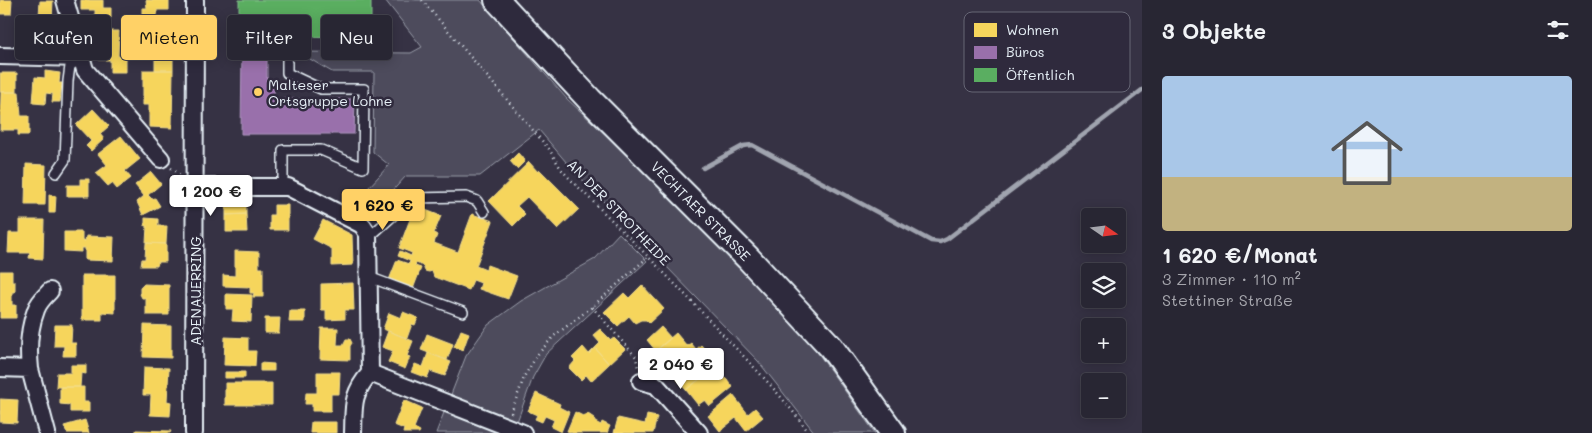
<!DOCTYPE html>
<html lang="de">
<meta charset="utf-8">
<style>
body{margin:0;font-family:Mali,sans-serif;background:#302e3b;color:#f1f3f6;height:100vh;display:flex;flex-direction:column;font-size:19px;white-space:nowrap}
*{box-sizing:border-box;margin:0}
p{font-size:16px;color:#a5a5ac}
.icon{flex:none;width:28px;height:28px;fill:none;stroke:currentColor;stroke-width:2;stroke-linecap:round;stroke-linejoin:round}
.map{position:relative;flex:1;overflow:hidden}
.drawer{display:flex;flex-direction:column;background:#282633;width:450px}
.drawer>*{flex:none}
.banner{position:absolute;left:15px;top:15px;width:475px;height:45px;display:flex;gap:10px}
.needle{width:32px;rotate:104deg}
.tools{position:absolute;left:1081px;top:208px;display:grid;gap:10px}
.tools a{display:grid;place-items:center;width:45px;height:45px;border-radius:5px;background:#282633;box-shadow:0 2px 12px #0003,0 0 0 1px #44434e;font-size:25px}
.price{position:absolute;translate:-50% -42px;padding:0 11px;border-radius:5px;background:#fff;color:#222;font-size:16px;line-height:32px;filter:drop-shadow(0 1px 2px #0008)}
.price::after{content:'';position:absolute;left:50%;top:30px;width:15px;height:11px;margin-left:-8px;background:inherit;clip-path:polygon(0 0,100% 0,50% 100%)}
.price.active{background:#ffd166;color:#111}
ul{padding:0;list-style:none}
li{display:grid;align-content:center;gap:10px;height:265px;padding:0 20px}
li+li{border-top:1px solid #44434e}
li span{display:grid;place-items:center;height:155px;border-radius:5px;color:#555}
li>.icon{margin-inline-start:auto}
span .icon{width:90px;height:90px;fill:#fffc;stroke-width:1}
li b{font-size:21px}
h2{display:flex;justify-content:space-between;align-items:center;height:60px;padding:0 20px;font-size:21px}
.pill{padding:0 18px;border-radius:5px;background:#282633;box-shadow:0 2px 12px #0003,0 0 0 1px #44434e;font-size:18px;line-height:45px}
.pill.active{background:#ffd166;color:#111}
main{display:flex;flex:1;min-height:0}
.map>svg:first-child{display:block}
.green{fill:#4d4b5c;stroke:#9a9eaa}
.homes{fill:#f6d55c;stroke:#f2dd8b}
.offices{fill:#9970ab;stroke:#b197c2}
.public{fill:#5aae61;stroke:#85c28e}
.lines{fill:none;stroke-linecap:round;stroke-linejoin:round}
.stream{stroke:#a0a4af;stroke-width:4.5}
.lane-casing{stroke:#e8f1f8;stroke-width:12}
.street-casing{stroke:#e8f1f8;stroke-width:20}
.secondary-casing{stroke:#e8f1f8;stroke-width:28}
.path{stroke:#e8f1f8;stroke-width:2.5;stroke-dasharray:1 4;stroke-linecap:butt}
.lane{stroke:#2f2a3d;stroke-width:9}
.street{stroke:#2f2a3d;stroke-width:16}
.secondary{stroke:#2f2a3d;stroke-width:24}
.poi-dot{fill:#ffd166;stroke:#2f2a3d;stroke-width:2}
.labels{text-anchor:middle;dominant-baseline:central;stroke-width:5;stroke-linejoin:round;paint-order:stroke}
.poi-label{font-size:14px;fill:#e8f1f8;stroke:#2f2a3d;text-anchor:start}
.street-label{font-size:14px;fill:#e8f1f8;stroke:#2f2a3d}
.key{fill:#2f2a3d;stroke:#666675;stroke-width:1}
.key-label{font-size:14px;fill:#e8f1f8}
</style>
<main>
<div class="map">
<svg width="1142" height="433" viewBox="0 0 1142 433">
<rect width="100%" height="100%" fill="#363244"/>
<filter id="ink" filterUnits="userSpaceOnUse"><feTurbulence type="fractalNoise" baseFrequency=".02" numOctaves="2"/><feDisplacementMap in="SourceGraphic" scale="10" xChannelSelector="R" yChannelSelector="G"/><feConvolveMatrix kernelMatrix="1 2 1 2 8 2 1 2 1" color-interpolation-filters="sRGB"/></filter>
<g filter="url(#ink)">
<path class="green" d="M385,0H480L567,99L669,193L805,335L875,433H815L758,361L572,169L539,130L480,176H406L369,217L349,209L389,165L373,152L374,72H332L298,52L411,53L422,47Z
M619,233L647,261L546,354L533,377L513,433H436L466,356L488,325L521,301L595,259Z"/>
<path class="homes" d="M0,0H12L11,14H0Z
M81,0H103V8H111V18H95V10H81Z
M146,0H169V10H157V17H142V8H147Z
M40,1H53L51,40H33V28H29V15L39,16Z
M145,21H173V70H155V59H162V51H145Z
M99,31H119L118,56L126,57V72H110V60H99Z
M143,70H173L172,128L149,127V105H143Z
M45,71L60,73L59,83H62L60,102H52L53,94L46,93L45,104L33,103L35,77L45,78Z
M0,73H17V92H0Z
M1,92H19L21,116H29V135H18V130H0Z
M93,109L109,126L100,134L104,139L91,151L86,146L91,141L76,125Z
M121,136L140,159L125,171L131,178L117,189L112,183L108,186L96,173L107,165L98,154Z
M518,153L525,161L517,169L510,161Z
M529,162L538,172L540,170L579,209L558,229L527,197L517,206L525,214L513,226L489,201Z
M26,164L46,165L45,205H25Z
M151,172L161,184L148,195L152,199L155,198L160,206L143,215L137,202L144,196L135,185Z
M80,179H89V196H67V185H80Z
M49,195L56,196L55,213H49Z
M226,197H246V214L226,215Z
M274,205H288V230H270V215H274Z
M415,206L441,216L434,233L437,235L434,243L458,252L472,214L493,221L476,266L486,270L487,265L517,276L508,299L479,289L481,283L473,280L469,290L434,277L432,271L429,272L425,271L423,266L416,263L415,266L421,268L413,289L389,280L397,260L409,264L410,261L398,256L400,251L411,256L412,253L399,248Z
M246,214L247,232H226V215Z
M145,218L158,219V226H167L166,244L146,243L147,226H145Z
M20,220H44L43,259L29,258L30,253H8L9,233H20Z
M323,220L352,235L353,265L332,266V249L313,239Z
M64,232H82V241H85L86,236L114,237L113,261L85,260V248H81V252L64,251Z
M146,243L166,244V262H158L157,266H141L142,259H145Z
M235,251L259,252V268H263V297H253L254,293H250V287L223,286V275L235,276Z
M0,271H12V282H15V292H12V305H16V318H0Z
M82,275H115V313L102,312V320H82Z
M353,283L354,310H345V319L326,320V310H321V284Z
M144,284L169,285V315H146V298H142L140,294V288Z
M642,285L664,309L649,323L646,320H641L635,323L629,316L618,326L604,312L624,293L629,298Z
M226,294L252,295L251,322L232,321L233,309H226Z
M290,311H305V322H289Z
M403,312L418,318L415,325L412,324L407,338L383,329L389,313L401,318Z
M265,318H280L279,333H265Z
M55,325H72L71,343H76V356H63L64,346H54Z
M144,325L171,326V358L143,357Z
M661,327L671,338L656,351L647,340Z
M321,328H338L337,345H343L346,339H350L352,343L350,346V360L320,359Z
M600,329L611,340L614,338L625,349L609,364L595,348L600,343L593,335Z
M461,330L469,333L463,350L454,347Z
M388,331L413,341L407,356L410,357L405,369L388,362L393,351L382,347Z
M676,333L687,346L691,343L696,349L682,361L677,356L666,366L654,352Z
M427,334L453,344L447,360L421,350Z
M225,337L248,338V351H256L255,366L224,365Z
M701,345L709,354L700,361L710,371L686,390L676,378L679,375L674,369Z
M583,347L589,354L595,348L609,364L591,381L586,375L581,380L569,368L575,361L572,358Z
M428,353L451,362L445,376L430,371L427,378L411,372L415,364L423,367Z
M260,363L274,364V371H260Z
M71,365H86V374L81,373L80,387H56L57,373H71Z
M144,367L169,368L167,401L171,402L170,416L150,415L151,395H143Z
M713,368L723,380L726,378L733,387L710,406L705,400L698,405L686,390Z
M225,372H245V378H225Z
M317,372H340L339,394H331V411H312V404H305L306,393H317Z
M225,383H272V405H225Z
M60,387H84V402H89V412H70V405L60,404Z
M536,393L560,404L559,407L569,412L561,432L551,427L554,420L545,416L542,422L535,419L537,415L528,411Z
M733,395L748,414L755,408L763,417L746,431L736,418L720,431L708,416Z
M0,399L18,400L17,423L0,422Z
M404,400L422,408L414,428L420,431L419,433H403L404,429L394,425Z
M575,412L583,416L588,414L594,418L595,422L601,425L602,422L610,426L607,433H572L567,431Z
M647,415L657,417L653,433H614L618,418L645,424Z
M85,420L89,433H67L64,426Z
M311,422H336V433H310Z
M136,430L171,431L170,433H136Z"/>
<path class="offices" d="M242,50H267V86H274V99H355L354,134H241Z"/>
<path class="public" d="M239,0H371V35L239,39Z"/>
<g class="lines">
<path class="stream" d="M703,168L743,146L752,145L931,241L940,242L947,239L1142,90"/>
<g class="lane-casing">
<path id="lane" d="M56,173L65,160L68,81L70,66L80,59
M283,187V150H321L363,168L364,89H321L287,73V43
M368,238L413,198L466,197L477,201L484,212
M369,277L463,312"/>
</g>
<g class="street-casing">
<path id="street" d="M65,0L85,70L161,159
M0,56L81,58
M196,187H288L362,225L368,234L370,373C351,395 354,406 353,433
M0,368L30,369L47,433
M30,369C28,350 29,328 36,310C38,303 45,296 50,291
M370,373L523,433
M641,381L656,385L699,433
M194,433L195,0"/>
</g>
<g class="secondary-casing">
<path id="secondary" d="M497,0L590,100L748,258L831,347L893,433"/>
</g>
<path class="path" d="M422,0L549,149L561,169L571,180C624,232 676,284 726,338C754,367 786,400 809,433
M171,168L181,175
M592,307L636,357L638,368
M511,413L525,375L538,354L554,336L592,307L649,256"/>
<use href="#lane" class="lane"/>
<use href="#street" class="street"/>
<use href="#secondary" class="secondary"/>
</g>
</g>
<circle class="poi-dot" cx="258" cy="92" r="5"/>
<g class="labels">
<g class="poi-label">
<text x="268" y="84">Malteser<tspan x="268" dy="16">Ortsgruppe Lohne</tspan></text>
</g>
<g class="street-label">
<text transform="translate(701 211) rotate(45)">VECHTAER STRASSE</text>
<text transform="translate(619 212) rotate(46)">AN DER STROTHEIDE</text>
<text transform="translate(195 291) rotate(-90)">ADENAUERRING</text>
</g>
</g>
<rect x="964" y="12" width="166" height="80" rx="8" class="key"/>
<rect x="974" y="23" width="23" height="14" fill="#f6d55c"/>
<rect x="974" y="46" width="23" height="13" fill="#9970ab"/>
<rect x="974" y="68" width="23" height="14" fill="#5aae61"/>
<g class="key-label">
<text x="1006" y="35">Wohnen</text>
<text x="1006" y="57">Büros</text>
<text x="1006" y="80">Öffentlich</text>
</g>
</svg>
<div class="tools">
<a><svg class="needle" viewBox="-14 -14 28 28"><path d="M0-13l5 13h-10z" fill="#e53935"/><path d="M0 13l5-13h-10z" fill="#a5a5ac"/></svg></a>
<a><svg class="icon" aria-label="layers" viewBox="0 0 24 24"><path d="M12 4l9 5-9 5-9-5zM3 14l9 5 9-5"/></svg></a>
<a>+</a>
<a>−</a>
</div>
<b class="price" style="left:211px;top:217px">1 200 €</b>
<b class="price active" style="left:383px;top:231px">1 620 €</b>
<b class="price" style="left:681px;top:390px">2 040 €</b>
<div class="banner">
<a class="pill">Kaufen</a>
<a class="pill active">Mieten</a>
<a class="pill">Filter</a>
<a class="pill">Neu</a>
</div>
</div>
<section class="drawer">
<h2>3 Objekte<svg class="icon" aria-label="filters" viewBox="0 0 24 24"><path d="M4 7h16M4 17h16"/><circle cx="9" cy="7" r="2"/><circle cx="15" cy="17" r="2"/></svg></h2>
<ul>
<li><span style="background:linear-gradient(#a9c7e8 65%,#c2b280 0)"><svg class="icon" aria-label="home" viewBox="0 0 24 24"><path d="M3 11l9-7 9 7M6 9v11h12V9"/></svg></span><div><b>1 620 €/Monat</b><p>3 Zimmer · 110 m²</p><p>Stettiner Straße</p></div></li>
</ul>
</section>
</main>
